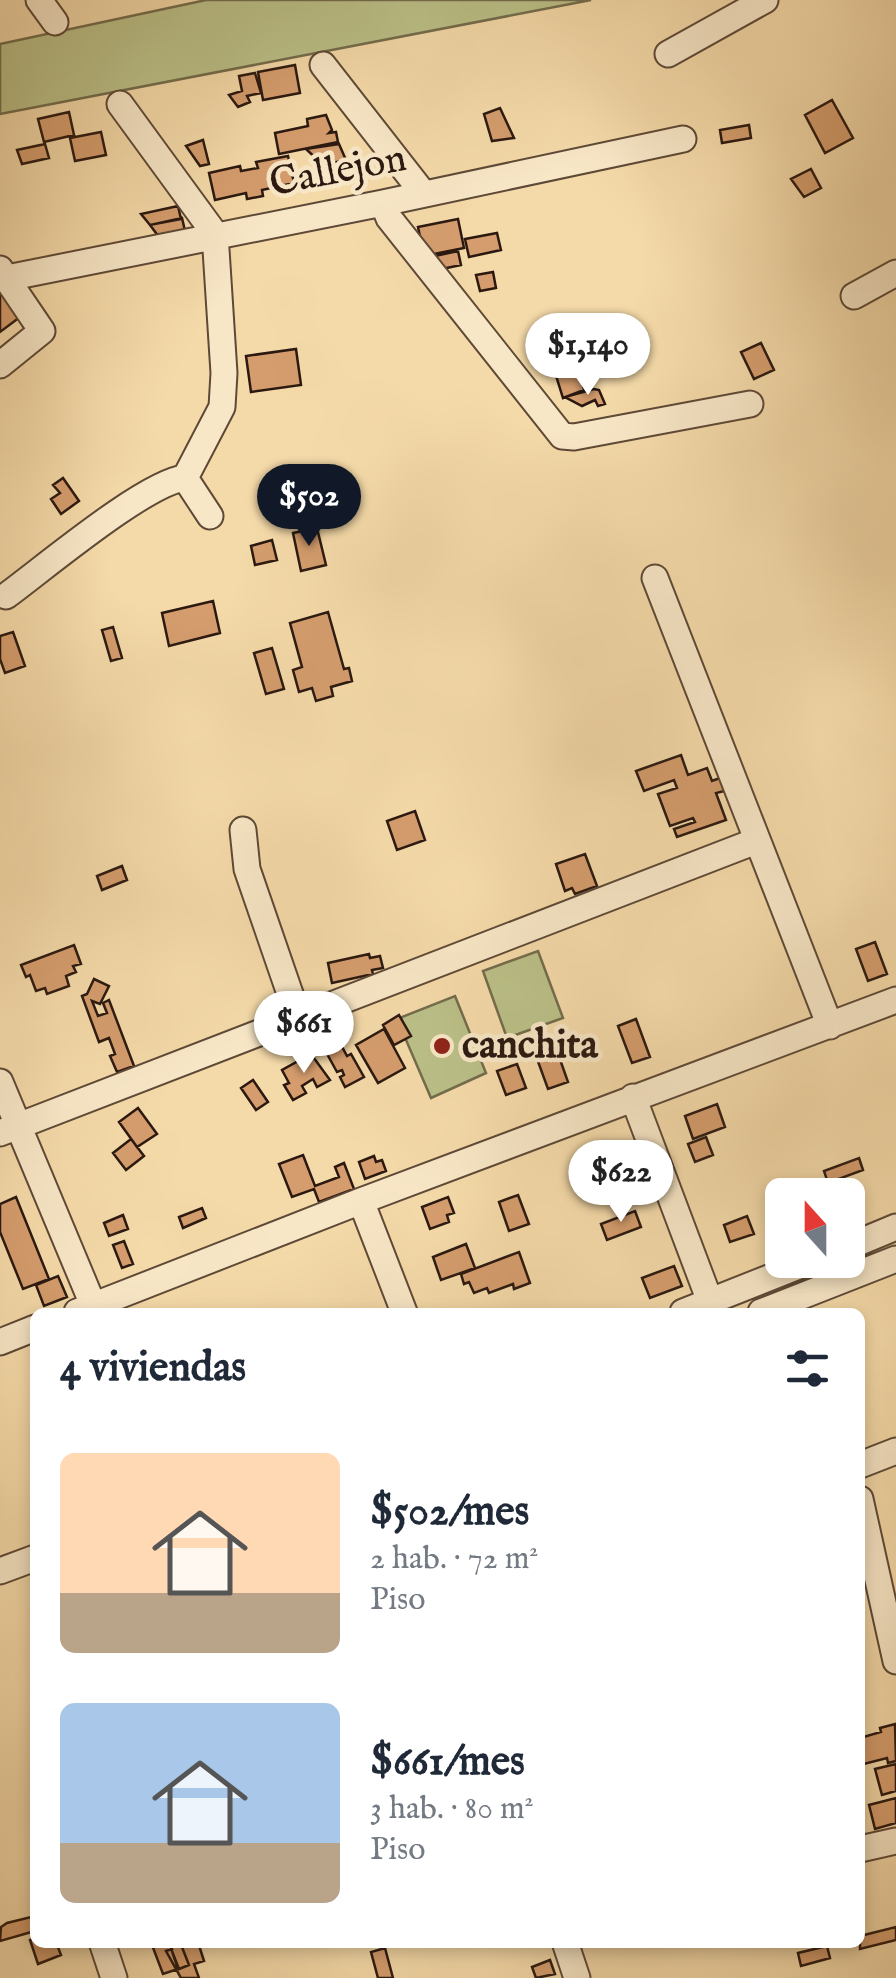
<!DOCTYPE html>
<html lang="es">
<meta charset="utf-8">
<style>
body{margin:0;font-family:"IM FELL English",serif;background:#f2f2f3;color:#1f2937;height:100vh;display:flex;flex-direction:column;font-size:38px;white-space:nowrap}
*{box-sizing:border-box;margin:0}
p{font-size:32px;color:#747a83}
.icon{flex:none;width:55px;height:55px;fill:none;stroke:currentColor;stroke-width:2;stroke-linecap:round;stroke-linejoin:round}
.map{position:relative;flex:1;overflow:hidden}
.drawer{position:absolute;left:30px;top:1308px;width:835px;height:640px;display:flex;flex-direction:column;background:#fff;border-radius:15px;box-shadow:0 5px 15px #0003}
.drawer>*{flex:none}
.needle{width:65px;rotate:339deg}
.tools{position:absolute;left:765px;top:1178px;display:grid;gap:20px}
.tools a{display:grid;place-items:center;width:100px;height:100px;border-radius:15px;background:#fff;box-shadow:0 5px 15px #0003;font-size:50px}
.price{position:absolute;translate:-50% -85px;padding:0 22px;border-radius:35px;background:#fff;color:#222;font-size:32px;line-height:65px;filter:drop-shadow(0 2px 5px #0008)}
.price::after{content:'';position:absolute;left:50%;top:60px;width:30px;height:22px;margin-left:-15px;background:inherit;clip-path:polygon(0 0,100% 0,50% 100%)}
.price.current{background:#111827;color:#fff}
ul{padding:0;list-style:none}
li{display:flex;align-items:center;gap:30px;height:250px;padding:0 30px}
li span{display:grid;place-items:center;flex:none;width:280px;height:200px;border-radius:15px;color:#555}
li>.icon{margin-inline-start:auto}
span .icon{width:120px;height:120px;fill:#fffc;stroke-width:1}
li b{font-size:42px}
h2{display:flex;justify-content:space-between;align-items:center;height:120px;padding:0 30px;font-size:42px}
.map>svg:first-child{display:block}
.green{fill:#bbc088;stroke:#736c4c;stroke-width:2.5}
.building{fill:#d59d6d;stroke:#2b1911;stroke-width:2.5}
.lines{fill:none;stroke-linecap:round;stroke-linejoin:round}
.minor-casing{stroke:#5e4937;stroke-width:29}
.minor{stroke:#f8e7c7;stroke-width:25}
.poi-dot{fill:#8f2418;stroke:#f8e7c7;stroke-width:4}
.labels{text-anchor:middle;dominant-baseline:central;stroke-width:9;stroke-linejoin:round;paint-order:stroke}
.street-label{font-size:40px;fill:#2b1911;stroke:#f8e7c7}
.poi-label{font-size:40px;font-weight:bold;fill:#2b1911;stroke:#f8e7c7;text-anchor:start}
</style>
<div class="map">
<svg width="896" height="1978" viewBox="0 0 896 1978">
<rect width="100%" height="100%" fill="#f5daa9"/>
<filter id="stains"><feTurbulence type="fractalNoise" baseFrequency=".002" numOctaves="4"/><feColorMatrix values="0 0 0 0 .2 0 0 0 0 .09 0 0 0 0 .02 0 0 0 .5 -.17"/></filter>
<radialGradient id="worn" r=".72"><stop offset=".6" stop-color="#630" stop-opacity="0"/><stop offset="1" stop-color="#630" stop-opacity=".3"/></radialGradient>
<path class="green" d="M206,0H591L0,114V44Z
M538,951L563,1018L507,1038L483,971Z
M455,996L486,1073L431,1098L397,1019Z"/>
<path class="building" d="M295,65L300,93L263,100L258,72Z
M255,73L261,93L247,96L250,102L238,107L229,95L242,91L239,76Z
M832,100L853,138L825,153L805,115Z
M500,108L514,138L492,141L484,114Z
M69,112L74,135L44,142L38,119Z
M326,115L332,130L329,133L336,132L338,142L279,154L275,133L308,126L307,119Z
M749,125L751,138L722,143L720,130Z
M101,132L106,155L75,161L70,138Z
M203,140L209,164L200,166L186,146Z
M45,144L49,158L22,164L17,150Z
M339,144L346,160L323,165L306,149Z
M288,156L294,183L262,190L263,196L247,199L246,193L215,200L209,173L240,166L241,171L258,168L256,162Z
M811,169L821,188L804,197L791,179Z
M178,206L181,219L150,225L141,214Z
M182,218L186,235L162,241L150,225Z
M458,219L464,248L424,256L418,227Z
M497,233L501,250L469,257L465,239Z
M458,251L461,265L437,270L435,256Z
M493,272L496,288L480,291L476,275Z
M0,288L20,317L0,332Z
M761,343L774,370L754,379L741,352Z
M296,349L301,385L251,392L246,356Z
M576,357L584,390L563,398L553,366Z
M594,389L599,390L605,404L598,406L595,400L582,406L565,397Z
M63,478L79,501L61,514L51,499L60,493L53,485Z
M317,528L326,565L301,571L293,533Z
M272,540L277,560L255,565L251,546Z
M213,601L220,633L169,646L162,613Z
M328,612L344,669L349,668L352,681L331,687L333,696L316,701L312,688L299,692L293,670L302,667L290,623Z
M113,627L122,658L111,661L102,630Z
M13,632L25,666L5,673L0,659V636Z
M272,648L284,689L266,694L254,653Z
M681,755L688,775L707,768L712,781L720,778L724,791L716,793L726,820L677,837L674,829L695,822L693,818L670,826L658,794L677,788L674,780L644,791L636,771Z
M415,811L425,840L397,850L387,821Z
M585,854L597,886L575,894L572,888L565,891L556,864Z
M122,866L127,880L102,890L97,876Z
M875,942L887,974L868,981L856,949Z
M74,945L81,964L73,966L76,972L66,976L69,986L47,994L45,988L36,991L30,975L26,977L21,965Z
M369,954L370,958L380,956L383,968L372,970L373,974L332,983L328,963Z
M94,979L109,986L100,1004L92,1001L98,1016L107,1013L103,1003L109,1000L134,1066L117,1072L110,1056L115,1054L109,1038L99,1042L82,996L87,994Z
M399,1015L411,1036L394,1045L383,1025Z
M636,1019L650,1057L632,1063L618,1026Z
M384,1029L405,1068L378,1083L356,1045Z
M340,1043L347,1056L351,1054L364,1077L345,1087L340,1077L344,1075L342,1070L337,1072L326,1052Z
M556,1048L568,1082L548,1089L536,1056Z
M311,1054L330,1080L317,1087L313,1079L302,1086L306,1093L293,1100L284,1085L289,1083L282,1070Z
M517,1064L526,1088L506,1095L497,1071Z
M253,1080L268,1102L256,1110L241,1088Z
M717,1104L725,1127L693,1139L685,1116Z
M138,1108L157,1134L137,1147L119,1122Z
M706,1137L713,1155L695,1162L688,1144Z
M131,1139L144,1156L126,1170L113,1153Z
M303,1155L315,1186L339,1177L335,1167L344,1163L354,1189L319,1202L314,1189L292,1197L279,1164Z
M374,1156L376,1162L382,1160L386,1171L365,1179L359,1162Z
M859,1158L863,1170L828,1183L824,1171Z
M518,1195L529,1224L509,1231L499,1202Z
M857,1195L863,1213L848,1219V1198Z
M16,1197L49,1279L23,1289L0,1232V1204Z
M448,1197L454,1213L447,1215L449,1222L430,1229L422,1207Z
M202,1208L206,1218L183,1228L179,1217Z
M635,1211L641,1227L607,1240L601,1224Z
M123,1215L128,1229L109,1236L104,1223Z
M747,1216L754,1234L730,1242L724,1225Z
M124,1241L133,1264L122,1268L113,1245Z
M466,1244L475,1268L441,1280L433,1257Z
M519,1252L530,1283L514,1289L513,1284L489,1293L487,1288L474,1293L469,1282L464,1284L461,1274Z
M674,1266L682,1286L650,1298L642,1278Z
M58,1276L67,1297L44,1306L36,1285Z
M895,1724L896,1761L888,1763L887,1758L860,1765V1738L881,1732L880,1728Z
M896,1764V1791L882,1795L875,1769Z
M896,1798V1823L875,1829L869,1805Z
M35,1916V1931L0,1941L1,1927L7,1923Z
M896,1927V1940L860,1949V1936Z
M35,1938V1942H56L61,1955L38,1964L30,1940Z
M159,1942H169L178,1969L163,1974L152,1945Z
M169,1942H198L204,1961L194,1964L199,1978H181L166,1951L172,1949Z
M180,1942L189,1965L179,1969L170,1946Z
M827,1946L830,1958L801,1966L798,1953Z
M385,1948L393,1978H378L371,1952Z
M550,1960L555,1974L536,1978L532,1967Z"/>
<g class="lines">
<g class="minor-casing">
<path id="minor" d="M39,0L55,22
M668,54L765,0
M323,65L423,193
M120,104L215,234L224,373L222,407L185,478
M383,203L389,218L562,436L574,437L750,404
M0,269L42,331L0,365
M7,278L383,203L683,139
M854,296L896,273
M185,478L210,516
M655,578L830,1026
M6,596C43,569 146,482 185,478
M243,830L247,869L298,1017
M0,1082L96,1312
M633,1097L714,1312
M0,1133L756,841
M361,1201L404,1312
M848,1247L896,1227
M77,1312L361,1201L896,1000
M683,1312L814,1260
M761,1312L896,1259
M0,1342L35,1328
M860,1465L896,1451
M860,1499L896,1661
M0,1571L35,1558
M860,1849L896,1841
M102,1942L114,1978
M565,1942L577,1978"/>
</g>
<use href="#minor" class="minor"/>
</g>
<circle class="poi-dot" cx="442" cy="1046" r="10"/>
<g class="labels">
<g class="street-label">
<text transform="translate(338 172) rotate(-11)">Callejon</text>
</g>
<g class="poi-label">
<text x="462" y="1046">canchita</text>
</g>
</g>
<rect width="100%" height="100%" filter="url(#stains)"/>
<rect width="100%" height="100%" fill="url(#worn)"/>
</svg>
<div class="tools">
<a><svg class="needle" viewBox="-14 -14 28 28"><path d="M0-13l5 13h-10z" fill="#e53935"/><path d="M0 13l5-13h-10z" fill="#747a83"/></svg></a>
</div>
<b class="price" style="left:588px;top:398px">$1,140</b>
<b class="price current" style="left:309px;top:549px">$502</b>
<b class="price" style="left:304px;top:1076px">$661</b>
<b class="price" style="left:621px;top:1225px">$622</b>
<section class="drawer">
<h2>4 viviendas<svg class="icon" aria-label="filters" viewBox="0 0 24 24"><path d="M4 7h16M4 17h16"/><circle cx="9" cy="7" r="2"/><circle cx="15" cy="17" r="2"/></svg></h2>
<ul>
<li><span style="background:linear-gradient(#ffd9b3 70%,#b9a48a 0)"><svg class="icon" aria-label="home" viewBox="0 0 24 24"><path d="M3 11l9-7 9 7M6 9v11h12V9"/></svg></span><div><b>$502/mes</b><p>2 hab. · 72 m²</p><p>Piso</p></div></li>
<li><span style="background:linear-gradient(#a9c7e8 70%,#b9a48a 0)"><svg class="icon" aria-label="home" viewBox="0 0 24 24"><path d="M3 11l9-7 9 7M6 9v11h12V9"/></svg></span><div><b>$661/mes</b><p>3 hab. · 80 m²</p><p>Piso</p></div></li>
</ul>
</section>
</div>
